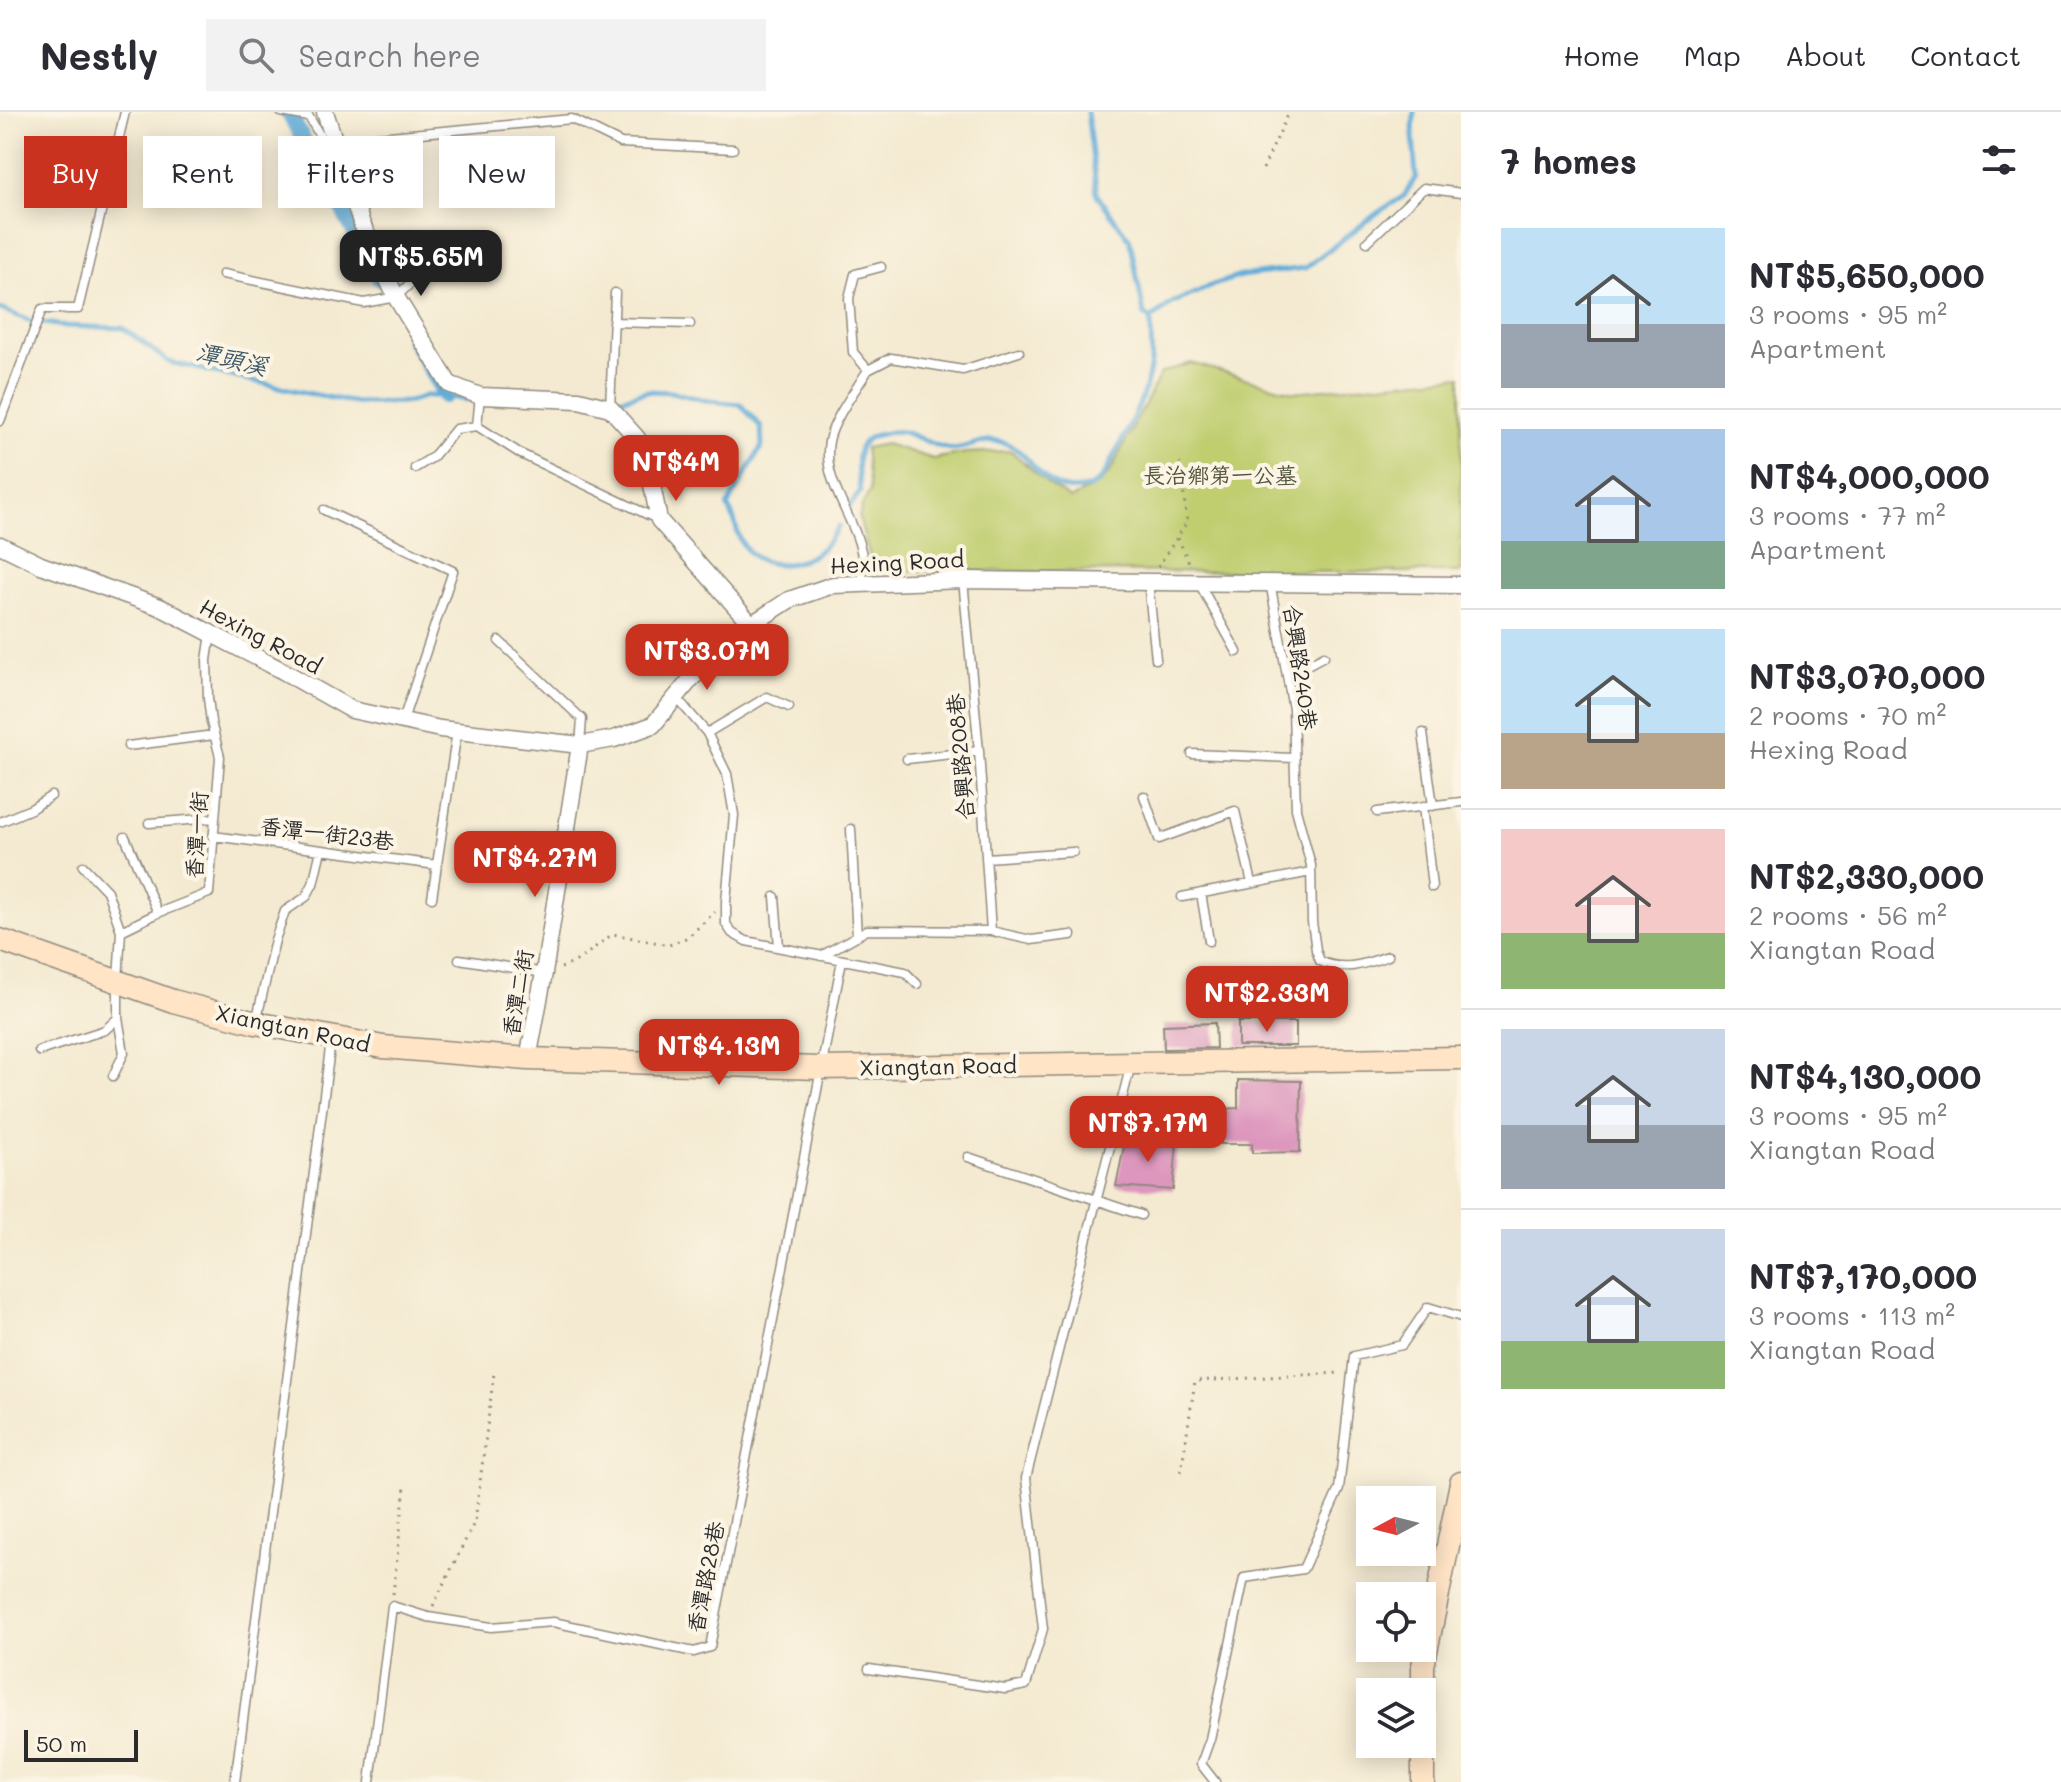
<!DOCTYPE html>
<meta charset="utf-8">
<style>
body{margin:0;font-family:Mali,"LXGW WenKai TC",sans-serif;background:#f2f2f3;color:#2b2b33;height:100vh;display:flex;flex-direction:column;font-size:30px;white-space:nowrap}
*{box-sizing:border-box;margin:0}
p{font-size:26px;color:#7c7c81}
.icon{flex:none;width:44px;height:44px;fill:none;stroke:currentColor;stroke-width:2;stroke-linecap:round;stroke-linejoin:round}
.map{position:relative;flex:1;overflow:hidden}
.details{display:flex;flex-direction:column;background:#fff;width:600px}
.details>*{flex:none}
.guide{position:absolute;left:24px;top:24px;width:760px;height:72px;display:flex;gap:16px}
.needle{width:52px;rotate:263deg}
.buttons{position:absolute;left:1356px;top:1374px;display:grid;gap:16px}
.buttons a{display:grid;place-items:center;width:80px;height:80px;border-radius:0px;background:#fff;box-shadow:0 4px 20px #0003;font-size:40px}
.scale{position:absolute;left:24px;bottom:20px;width:114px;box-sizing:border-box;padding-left:8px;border:4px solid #2b2b2b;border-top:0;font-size:22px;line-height:28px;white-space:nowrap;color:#2b2b2b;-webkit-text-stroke:6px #fcf5e5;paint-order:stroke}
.price{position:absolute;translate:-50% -68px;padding:0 18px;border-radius:16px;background:#c8321e;color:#fff;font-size:26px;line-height:52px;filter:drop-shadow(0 2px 4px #0008)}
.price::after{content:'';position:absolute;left:50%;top:48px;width:24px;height:18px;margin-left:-12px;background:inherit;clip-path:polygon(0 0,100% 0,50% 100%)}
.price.selected{background:#222;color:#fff}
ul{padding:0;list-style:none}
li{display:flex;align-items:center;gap:24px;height:200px;padding:0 40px}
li+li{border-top:2px solid #e1e1e2}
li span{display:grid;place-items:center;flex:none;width:224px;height:160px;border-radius:0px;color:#555}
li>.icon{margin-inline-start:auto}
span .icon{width:96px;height:96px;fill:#fffc;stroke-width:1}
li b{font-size:34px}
h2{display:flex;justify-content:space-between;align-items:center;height:96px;padding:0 40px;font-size:34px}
.chip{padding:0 28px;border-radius:0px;background:#fff;box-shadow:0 4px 20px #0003;font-size:28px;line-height:72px}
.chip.selected{background:#c8321e;color:#fff}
header{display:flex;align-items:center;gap:48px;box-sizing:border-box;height:112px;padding:0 40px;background:#fff;border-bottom:2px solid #e1e1e2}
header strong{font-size:38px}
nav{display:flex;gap:44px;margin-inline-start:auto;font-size:28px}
.search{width:560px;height:72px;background:#f2f2f3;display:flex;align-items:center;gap:20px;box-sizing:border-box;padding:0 28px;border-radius:0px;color:#7c7c81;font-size:30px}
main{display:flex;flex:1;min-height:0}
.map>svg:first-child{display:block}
.green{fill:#c0ce70;stroke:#767c4e;stroke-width:2}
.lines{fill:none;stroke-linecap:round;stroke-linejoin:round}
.stream{stroke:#60acd9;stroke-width:5}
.canal{stroke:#60acd9;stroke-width:16}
.building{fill:#dd96bd}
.lane-casing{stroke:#908a7e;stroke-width:11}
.street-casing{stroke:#908a7e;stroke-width:19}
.secondary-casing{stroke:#908a7e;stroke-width:25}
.path{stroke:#908a7e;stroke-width:3;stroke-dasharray:2 6;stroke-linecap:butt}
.lane{stroke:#fff;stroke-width:8}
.street{stroke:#fff;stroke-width:16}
.secondary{stroke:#ffe4c6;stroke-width:22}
.labels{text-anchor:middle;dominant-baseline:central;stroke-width:8;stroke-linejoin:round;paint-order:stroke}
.park-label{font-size:22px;fill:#50543c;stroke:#fcf5e5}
.street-label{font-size:22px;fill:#2b2b2b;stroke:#fcf5e5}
.water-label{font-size:24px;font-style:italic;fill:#3e5868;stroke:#fcf5e5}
</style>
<header>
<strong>Nestly</strong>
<div class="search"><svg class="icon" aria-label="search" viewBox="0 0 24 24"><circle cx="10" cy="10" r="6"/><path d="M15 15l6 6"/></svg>Search here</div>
<nav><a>Home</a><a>Map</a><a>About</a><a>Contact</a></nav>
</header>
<main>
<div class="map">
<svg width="1461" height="1670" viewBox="0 0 1461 1670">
<rect width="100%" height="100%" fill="#fcf5e5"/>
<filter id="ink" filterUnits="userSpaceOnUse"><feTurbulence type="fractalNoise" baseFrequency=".0125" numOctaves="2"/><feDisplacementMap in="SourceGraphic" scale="16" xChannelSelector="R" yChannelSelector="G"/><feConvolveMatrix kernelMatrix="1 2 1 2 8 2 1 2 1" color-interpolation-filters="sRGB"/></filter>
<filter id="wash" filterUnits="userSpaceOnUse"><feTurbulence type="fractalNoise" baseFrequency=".006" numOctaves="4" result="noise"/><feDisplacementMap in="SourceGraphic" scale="32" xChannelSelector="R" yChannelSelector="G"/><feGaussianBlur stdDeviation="1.8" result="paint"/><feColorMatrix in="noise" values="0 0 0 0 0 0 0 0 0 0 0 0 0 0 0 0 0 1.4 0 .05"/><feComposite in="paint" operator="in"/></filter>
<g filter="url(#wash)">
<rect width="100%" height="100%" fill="#f4ead1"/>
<path class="green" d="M1191,251L1294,280L1461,264V460L874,459L859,406L862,393L870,379L865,336L886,332L933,347L965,341L1011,339L1048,372L1070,387L1101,371L1111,358L1161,261Z"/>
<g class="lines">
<path class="stream" d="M1087,0L1097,83L1130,128L1144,202L1150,206
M0,197L31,209L64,214L123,216L169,250L302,280L356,291L408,290L425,284H445L466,288
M623,286L647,279L671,280L709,289L740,292L761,315L762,334L727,394C736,405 735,417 741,429C757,459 795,457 819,439C827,433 833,422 839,414
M850,394L860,380C858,356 849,326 882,322C890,320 898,318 906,321C919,325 932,333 946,336C967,340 982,323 1005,331C1030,340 1039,373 1067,377C1079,379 1093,376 1101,367C1107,360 1111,348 1116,340C1130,312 1148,281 1151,249C1152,235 1151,221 1151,207L1172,191L1213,173L1241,164L1305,156L1380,99L1404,84L1416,65L1413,23L1414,0"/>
<path class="canal" d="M288,0L325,66
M337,88L380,167
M413,227L445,284"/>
</g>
<g id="blocks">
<path class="building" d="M1238,910H1296V934H1238Z
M1215,911L1216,936L1164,937L1163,913Z
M1238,968L1301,969L1300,1040L1252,1041V1032H1221V997L1238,996Z
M1126,1025L1177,1029L1173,1078L1116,1074Z"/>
</g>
</g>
<g filter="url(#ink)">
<use href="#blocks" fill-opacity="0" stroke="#908a7e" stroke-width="2"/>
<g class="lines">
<g class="lane-casing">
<path id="lane" d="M281,0L309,5L334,48
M335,29L572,7L621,31L733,37
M323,80L348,69
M1367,130L1424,76L1461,81
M881,155L855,162L849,186L853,240L868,258L891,246L963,258L1019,240
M223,162L364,191L396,185L421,161
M613,210L690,212
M610,296L615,181
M0,309L42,197H78L125,0
M477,314L480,284
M415,356L433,345L456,317L477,314L521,342L659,408
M324,398L453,459L403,608
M1148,469L1156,547
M1270,470L1293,597L1296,697L1311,753L1312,810L1316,838L1320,849C1343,860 1365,852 1388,844
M861,471C862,465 863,459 863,453C861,410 821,374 829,329C833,308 856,277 868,258
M1199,471L1237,540
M499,529L582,607L580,633
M1287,564L1324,544
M676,585L707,621L727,662L734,703L726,789V812L732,821L746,829L905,860L917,872
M707,621L767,585L789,595
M1423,621L1433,694
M128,634L214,623
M1192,642L1294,646
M907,647L979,639
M1144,684L1159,727L1235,699L1252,771
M1423,694L1432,775
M1377,700L1461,690
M0,710L31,697L51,684
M149,711L215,706
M851,717L857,824
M213,724L437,753
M125,725L158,801
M986,746L1073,740
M83,754L107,779L121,819
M1201,781L1209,829
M775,785L779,835
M1182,785L1311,760
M432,786L457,619
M991,819L1031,828L1071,823
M821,844L867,818L991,819L979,639L963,468
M459,847L544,861
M256,910L275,828L285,799L306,785L313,772L321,738
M39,939L105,918L118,906V869L121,819L158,801L209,781L220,645L211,610L208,586L207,548L211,522
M113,964L124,941L118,906
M968,1045L1141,1103
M869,1557L1005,1577L1026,1573L1043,1517L1026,1366L1131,952
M235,1670L331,929
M370,1670L392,1494L428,1505L491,1515L553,1510L694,1540L710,1535L842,848
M1215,1670L1201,1652L1210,1627L1244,1466L1303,1457L1339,1377L1354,1244L1402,1233L1428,1195L1461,1205"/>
</g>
<g class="street-casing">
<path id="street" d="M325,0L361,110L396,185L449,272L480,284L579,288L610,296L637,326L652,373L659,408L751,512
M0,433L41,453L160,495L283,559L352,598L440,617L580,633L614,627L653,613L691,567L737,522L789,488L833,473L963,468L1461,473
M528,947L544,861L580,633"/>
</g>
<g class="secondary-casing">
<path id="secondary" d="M0,828L173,889L256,911L383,935L528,947L820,956L1461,946
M1423,1670V1554L1461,1371"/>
</g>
<path class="path" d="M1263,57L1289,0
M1178,426L1191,455
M1158,455L1187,410L1180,351
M561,856C581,850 596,833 613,822L669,833L688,825L715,800
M1181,1360L1195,1269L1340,1261
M393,1482L405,1374
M433,1494L475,1409L494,1261"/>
<use href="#lane" class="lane"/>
<use href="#street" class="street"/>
<use href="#secondary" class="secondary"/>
</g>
</g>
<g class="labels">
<g class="park-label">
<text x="1220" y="362">長治鄉第一公墓</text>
</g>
<g class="street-label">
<text transform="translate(897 450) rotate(-3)">Hexing Road</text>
<text transform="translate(261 524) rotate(28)">Hexing Road</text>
<text transform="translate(1301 555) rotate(82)">合興路240巷</text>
<text transform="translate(960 645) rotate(-95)">合興路208巷</text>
<text transform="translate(327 721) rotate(7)">香潭一街23巷</text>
<text transform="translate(196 723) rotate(-86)">香潭一街</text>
<text transform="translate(517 881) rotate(-80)">香潭二街</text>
<text transform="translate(293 916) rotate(12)">Xiangtan Road</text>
<text transform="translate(938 954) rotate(-1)">Xiangtan Road</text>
<text transform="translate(705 1465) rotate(-79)">香潭路28巷</text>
</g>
<g class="water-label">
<text transform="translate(232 246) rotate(13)">潭頭溪</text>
</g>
</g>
</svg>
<div class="buttons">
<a><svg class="needle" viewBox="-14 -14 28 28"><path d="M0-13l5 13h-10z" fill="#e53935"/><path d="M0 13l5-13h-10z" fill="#7c7c81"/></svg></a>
<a><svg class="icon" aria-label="locate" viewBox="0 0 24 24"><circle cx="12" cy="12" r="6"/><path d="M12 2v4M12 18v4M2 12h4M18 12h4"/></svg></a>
<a><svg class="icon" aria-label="layers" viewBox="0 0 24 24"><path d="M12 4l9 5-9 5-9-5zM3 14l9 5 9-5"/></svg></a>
</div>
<div class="scale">50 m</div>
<b class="price selected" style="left:421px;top:186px">NT$5.65M</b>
<b class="price" style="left:676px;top:391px">NT$4M</b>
<b class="price" style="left:707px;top:580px">NT$3.07M</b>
<b class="price" style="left:535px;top:787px">NT$4.27M</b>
<b class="price" style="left:1267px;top:922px">NT$2.33M</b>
<b class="price" style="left:719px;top:975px">NT$4.13M</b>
<b class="price" style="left:1148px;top:1052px">NT$7.17M</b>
<div class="guide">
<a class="chip selected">Buy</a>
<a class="chip">Rent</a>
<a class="chip">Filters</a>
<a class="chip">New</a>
</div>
</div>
<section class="details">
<h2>7 homes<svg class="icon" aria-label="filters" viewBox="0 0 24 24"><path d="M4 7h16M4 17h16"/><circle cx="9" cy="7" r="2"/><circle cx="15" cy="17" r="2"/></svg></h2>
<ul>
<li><span style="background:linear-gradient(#bfe0f5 60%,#9aa5b1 0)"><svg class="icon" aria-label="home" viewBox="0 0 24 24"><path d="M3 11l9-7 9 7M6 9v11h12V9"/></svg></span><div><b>NT$5,650,000</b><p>3 rooms · 95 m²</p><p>Apartment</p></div></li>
<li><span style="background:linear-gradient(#a9c7e8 70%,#7fa58c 0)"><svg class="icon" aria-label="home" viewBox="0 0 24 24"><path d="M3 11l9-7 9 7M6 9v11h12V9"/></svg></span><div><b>NT$4,000,000</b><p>3 rooms · 77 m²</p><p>Apartment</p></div></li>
<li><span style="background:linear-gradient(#bfe0f5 65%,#b9a48a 0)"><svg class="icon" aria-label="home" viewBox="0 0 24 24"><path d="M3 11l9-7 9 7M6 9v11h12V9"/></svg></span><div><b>NT$3,070,000</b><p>2 rooms · 70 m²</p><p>Hexing Road</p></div></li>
<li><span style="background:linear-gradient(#f6c9c9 65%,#8fb573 0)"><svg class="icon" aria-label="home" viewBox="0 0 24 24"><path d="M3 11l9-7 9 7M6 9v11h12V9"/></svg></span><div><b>NT$2,330,000</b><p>2 rooms · 56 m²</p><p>Xiangtan Road</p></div></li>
<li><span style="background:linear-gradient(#c9d6e8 60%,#9aa5b1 0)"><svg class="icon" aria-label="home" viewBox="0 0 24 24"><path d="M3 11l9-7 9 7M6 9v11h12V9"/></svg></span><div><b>NT$4,130,000</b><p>3 rooms · 95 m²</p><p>Xiangtan Road</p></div></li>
<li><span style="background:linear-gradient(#c9d6e8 70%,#8fb573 0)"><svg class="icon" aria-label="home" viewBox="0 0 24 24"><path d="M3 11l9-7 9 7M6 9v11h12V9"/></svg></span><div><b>NT$7,170,000</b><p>3 rooms · 113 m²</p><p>Xiangtan Road</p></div></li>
</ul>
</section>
</main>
